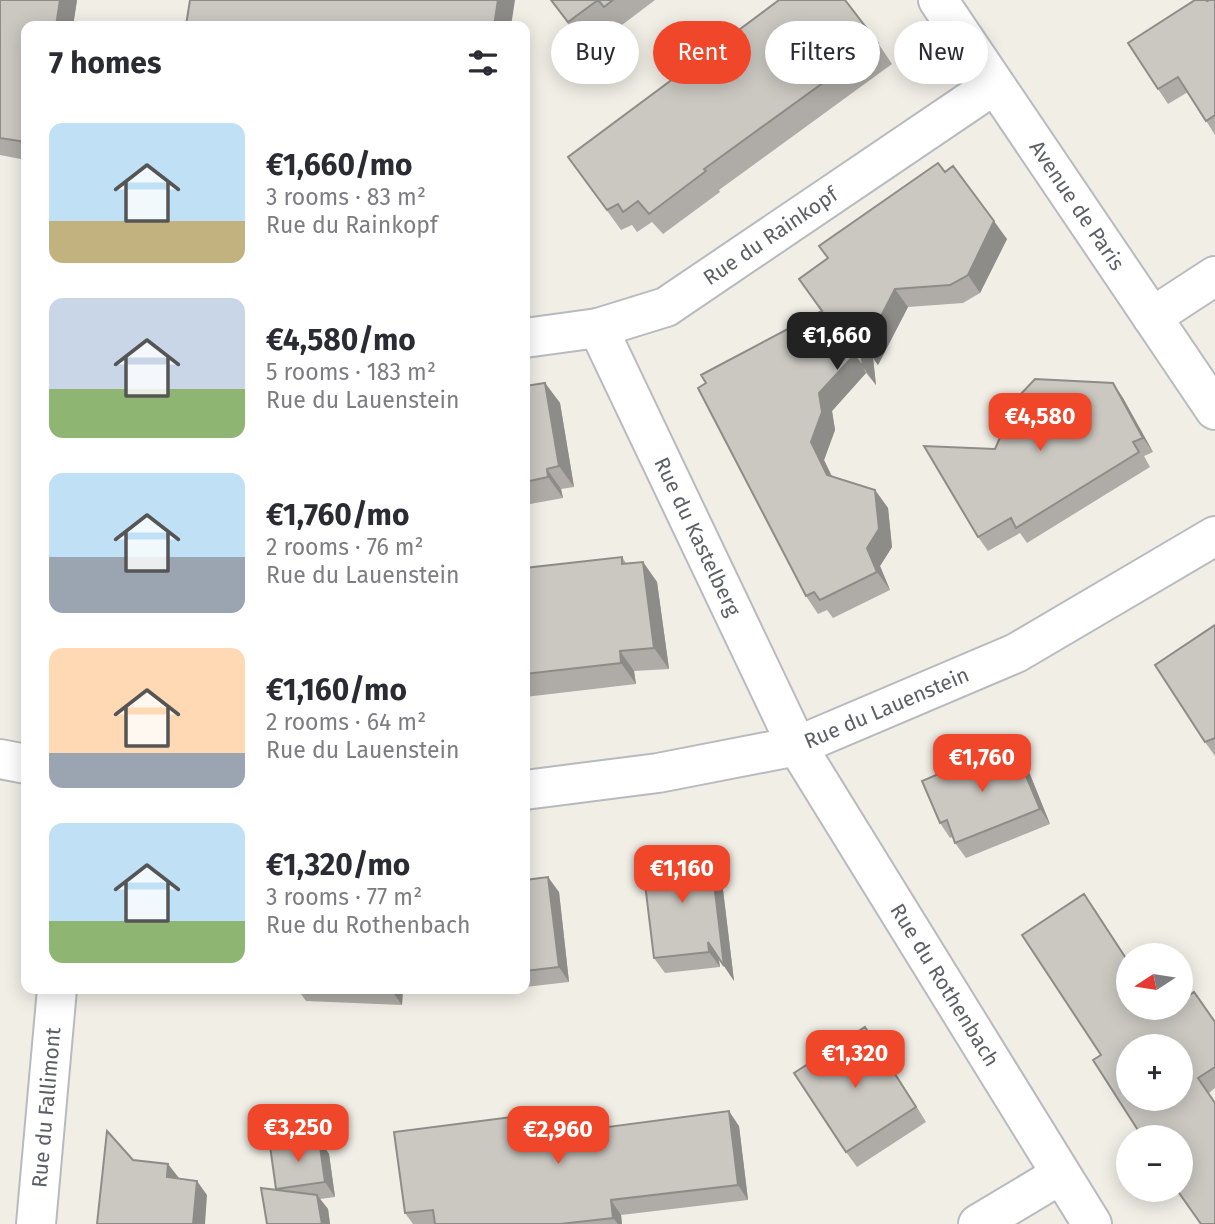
<!DOCTYPE html>
<meta charset="utf-8">
<style>
body{margin:0;font-family:"Fira Sans",sans-serif;background:#f2f2f3;color:#2b2b33;height:100vh;display:flex;flex-direction:column;font-size:26px;white-space:nowrap}
*{box-sizing:border-box;margin:0}
p{font-size:23px;color:#7c7c81}
.icon{flex:none;width:38px;height:38px;fill:none;stroke:currentColor;stroke-width:2;stroke-linecap:round;stroke-linejoin:round}
.map{position:relative;flex:1;overflow:hidden}
.side{position:absolute;left:21px;top:21px;width:509px;height:973px;display:flex;flex-direction:column;background:#fff;border-radius:14px;box-shadow:0 4px 18px #0003}
.side>*{flex:none}
.top-card{position:absolute;left:551px;top:21px;width:558px;height:63px;display:flex;gap:14px}
.needle{width:46px;rotate:258deg}
.buttons{position:absolute;left:1116px;top:943px;display:grid;gap:14px}
.buttons a{display:grid;place-items:center;width:77px;height:77px;border-radius:50%;background:#fff;box-shadow:0 4px 18px #0003;font-size:35px}
.price{position:absolute;translate:-50% -60px;padding:0 16px;border-radius:14px;background:#f0462a;color:#fff;font-size:23px;line-height:46px;filter:drop-shadow(0 2px 4px #0008)}
.price::after{content:'';position:absolute;left:50%;top:42px;width:21px;height:16px;margin-left:-10px;background:inherit;clip-path:polygon(0 0,100% 0,50% 100%)}
.price.on{background:#222;color:#fff}
ul{padding:0;list-style:none}
li{display:flex;align-items:center;gap:21px;height:175px;padding:0 28px}
li span{display:grid;place-items:center;flex:none;width:196px;height:140px;border-radius:14px;color:#555}
li>.icon{margin-inline-start:auto}
span .icon{width:84px;height:84px;fill:#fffc;stroke-width:1}
li b{font-size:30px}
h2{display:flex;justify-content:space-between;align-items:center;height:84px;padding:0 28px;font-size:30px}
.pill{padding:0 24px;border-radius:32px;background:#fff;box-shadow:0 4px 18px #0003;font-size:24px;line-height:63px}
.pill.on{background:#f0462a;color:#fff}
.map>svg:first-child{display:block}
.lines{fill:none;stroke-linecap:round;stroke-linejoin:round}
.minor-casing{stroke:#b7babf;stroke-width:42}
.minor{stroke:#fff;stroke-width:38}
.wall{fill:#afaca7}
.shaded-wall{fill:#8e8c88}
.building{fill:#cbc8c2;stroke:#8e8c88;stroke-width:2;fill-rule:evenodd}
.labels{text-anchor:middle;dominant-baseline:central;stroke-width:5;stroke-linejoin:round;paint-order:stroke}
.street-label{font-size:21px;fill:#5c6066;stroke:#fff}
</style>
<div class="map">
<svg width="1215" height="1224" viewBox="0 0 1215 1224">
<rect width="100%" height="100%" fill="#f0eee5"/>
<g class="lines">
<g class="minor-casing">
<g id="minor">
<path id="s1" d="M938,0L1215,410"/>
<path d="M1152,317L1215,276"/>
<path id="s2" d="M598,328L797,746L1092,1224"/>
<path id="s3" d="M525,338L598,328L666,307L994,85"/>
<path d="M0,759L26,764"/>
<path id="s4" d="M525,790L658,773L797,746L1016,653L1215,536"/>
<path id="s5" d="M36,1224L57,989"/>
<path d="M978,1224L1060,1175"/>
</g>
</g>
<use href="#minor" class="minor"/>
</g>
<path class="wall" d="M0,0H77L73,26H26V160L0,155Z
M551,0H655L618,28L613,21L582,43Z
M1215,0V135L1188,92L1168,104L1158,89L1207,1Z
M878,43L892,64L719,190L720,192L663,234L652,222L637,232L632,225L621,230L568,157Z
M945,172L1007,239L980,293L963,303L908,307L878,365L873,358L876,385L866,373L832,411L835,430L824,460L832,477L875,490L888,508L892,547L880,566L890,590L833,618L827,610L818,614L806,596L822,312L828,258L819,246Z
M545,383L560,403L574,487L561,489L563,498L525,505V386Z
M1113,383L1123,398L1153,452L1144,456L1150,467L1027,543L1020,533L988,551L978,537L995,449Z
M622,557L626,563L643,562L657,582L669,669L634,671L636,684L525,697V568Z
M1215,625V756L1205,742Z
M1023,757L1050,824L966,858L955,843L953,837L950,838L940,823Z
M710,850L720,865L734,981L719,958L720,967L665,973L654,958Z
M525,880L559,892L569,982L525,987Z
M1094,908L1163,1014L1215,1022V1088L1209,1093L1101,1055Z
M281,989H403L402,1005L306,1001L299,991Z
M875,1042L926,1122L857,1167L846,1152Z
M601,1121L602,1128L739,1126L748,1200L621,1215L622,1224H413L405,1213Z
M319,1139L329,1154L335,1197L320,1199L328,1209L330,1224H267L276,1190Z"/>
<path class="shaded-wall" d="M60,0H77L73,26H56Z
M498,0H515L511,26H494Z
M994,221L1007,239L980,293L968,275Z
M895,289L908,307L878,365L873,358L876,385L863,367L860,338Z
M854,355L866,373L832,411L835,430L824,460L840,493L827,475L811,442L819,393Z
M545,383L560,403L574,487L559,466Z
M1113,383L1123,398L1153,452L1143,438Z
M547,469L561,489L563,498L548,477Z
M875,490L888,508L892,547L880,566L890,590L877,572L867,548Z
M643,562L657,582L669,669L654,648Z
M620,651L634,671L636,684L621,663Z
M1012,743L1023,757L1050,824L1040,809Z
M710,850L720,865L734,981L724,966Z
M548,877L559,892L569,982L559,967Z
M708,942L718,957L720,967L709,952Z
M392,989H403L402,1005L392,991Z
M865,1027L875,1042L926,1122L916,1107Z
M590,1107L601,1121L604,1144L593,1129Z
M729,1111L739,1126L748,1200L738,1185Z
M319,1139L329,1154L335,1197L325,1182Z
M168,1164L179,1178L167,1177Z
M197,1181L207,1195L205,1224H193Z
M317,1195L328,1209L330,1224H322Z
M611,1200L621,1215L622,1224H618L613,1218Z"/>
<path class="building" d="M0,0H60L56,26H26V142L0,138Z
M190,0H498L494,26H195L186,25Z
M551,0H613L604,7L598,0L568,22Z
M779,0H845L878,43L704,169L706,171L649,214L638,201L623,212L618,204L607,210L568,157Z
M1195,0H1206L1207,1L1209,0H1215V115L1206,121L1178,77L1158,89L1128,43Z
M938,163L945,172L953,166L994,221L968,275L950,285L895,289L865,347L860,338L863,367L854,355L819,393L822,412L811,442L827,475L875,490L879,529L867,548L877,572L820,600L814,592L806,596L698,388L706,383L701,375L822,311L799,279L828,258L819,246Z
M1035,379L1113,383L1143,438L1133,442L1139,452L1016,528L1011,518L978,537L924,446L995,449L1018,397Z
M545,383L559,466L547,469L548,477L525,482V386Z
M622,557V564L643,562L654,648L620,651L621,663L525,674V568Z
M1215,625V738L1205,742L1155,665Z
M1012,743L1040,809L955,843L947,820L940,823L922,781Z
M710,850L724,966L708,942L709,952L654,958L642,859Z
M548,877L559,967L525,971V880Z
M1084,894L1129,963V1008H1158L1162,1014L1171,1008H1181V1001L1194,992L1215,1022V1067L1198,1078L1215,1103V1224H1201L1177,1190H1181V1138H1143L1093,1060L1101,1055L1022,935ZM1129,1046H1181V1099H1129Z
M349,989H392V991Z
M865,1027L916,1107L846,1152L794,1073Z
M590,1107L593,1129L729,1111L738,1185L611,1200L613,1218L560,1224H435L433,1210L405,1213L394,1132Z
M107,1131L133,1160L168,1164L167,1177L197,1181L193,1224H97Z
M319,1139L325,1182L276,1189L270,1146Z
M261,1188L317,1195L322,1224H267Z"/>
<g class="labels">
<g class="street-label">
<text stroke="none"><textPath href="#s1" startOffset="248">Avenue de Paris</textPath></text>
<text stroke="none"><textPath href="#s3" startOffset="271">Rue du Rainkopf</textPath></text>
<text stroke="none"><textPath href="#s2" startOffset="231">Rue du Kastelberg</textPath></text>
<text stroke="none"><textPath href="#s4" startOffset="373">Rue du Lauenstein</textPath></text>
<text stroke="none"><textPath href="#s2" startOffset="744">Rue du Rothenbach</textPath></text>
<text stroke="none"><textPath href="#s5" startOffset="117">Rue du Fallimont</textPath></text>
</g>
</g>
</svg>
<div class="buttons">
<a><svg class="needle" viewBox="-14 -14 28 28"><path d="M0-13l5 13h-10z" fill="#e53935"/><path d="M0 13l5-13h-10z" fill="#7c7c81"/></svg></a>
<a>+</a>
<a>−</a>
</div>
<b class="price on" style="left:837px;top:372px">€1,660</b>
<b class="price" style="left:1040px;top:453px">€4,580</b>
<b class="price" style="left:982px;top:794px">€1,760</b>
<b class="price" style="left:682px;top:905px">€1,160</b>
<b class="price" style="left:855px;top:1090px">€1,320</b>
<b class="price" style="left:298px;top:1164px">€3,250</b>
<b class="price" style="left:558px;top:1166px">€2,960</b>
<div class="top-card">
<a class="pill">Buy</a>
<a class="pill on">Rent</a>
<a class="pill">Filters</a>
<a class="pill">New</a>
</div>
<section class="side">
<h2>7 homes<svg class="icon" aria-label="filters" viewBox="0 0 24 24"><path d="M4 7h16M4 17h16"/><circle cx="9" cy="7" r="2"/><circle cx="15" cy="17" r="2"/></svg></h2>
<ul>
<li><span style="background:linear-gradient(#bfe0f5 70%,#c2b280 0)"><svg class="icon" aria-label="home" viewBox="0 0 24 24"><path d="M3 11l9-7 9 7M6 9v11h12V9"/></svg></span><div><b>€1,660/mo</b><p>3 rooms · 83 m²</p><p>Rue du Rainkopf</p></div></li>
<li><span style="background:linear-gradient(#c9d6e8 65%,#8fb573 0)"><svg class="icon" aria-label="home" viewBox="0 0 24 24"><path d="M3 11l9-7 9 7M6 9v11h12V9"/></svg></span><div><b>€4,580/mo</b><p>5 rooms · 183 m²</p><p>Rue du Lauenstein</p></div></li>
<li><span style="background:linear-gradient(#bfe0f5 60%,#9aa5b1 0)"><svg class="icon" aria-label="home" viewBox="0 0 24 24"><path d="M3 11l9-7 9 7M6 9v11h12V9"/></svg></span><div><b>€1,760/mo</b><p>2 rooms · 76 m²</p><p>Rue du Lauenstein</p></div></li>
<li><span style="background:linear-gradient(#ffd9b3 75%,#9aa5b1 0)"><svg class="icon" aria-label="home" viewBox="0 0 24 24"><path d="M3 11l9-7 9 7M6 9v11h12V9"/></svg></span><div><b>€1,160/mo</b><p>2 rooms · 64 m²</p><p>Rue du Lauenstein</p></div></li>
<li><span style="background:linear-gradient(#bfe0f5 70%,#8fb573 0)"><svg class="icon" aria-label="home" viewBox="0 0 24 24"><path d="M3 11l9-7 9 7M6 9v11h12V9"/></svg></span><div><b>€1,320/mo</b><p>3 rooms · 77 m²</p><p>Rue du Rothenbach</p></div></li>
</ul>
</section>
</div>
